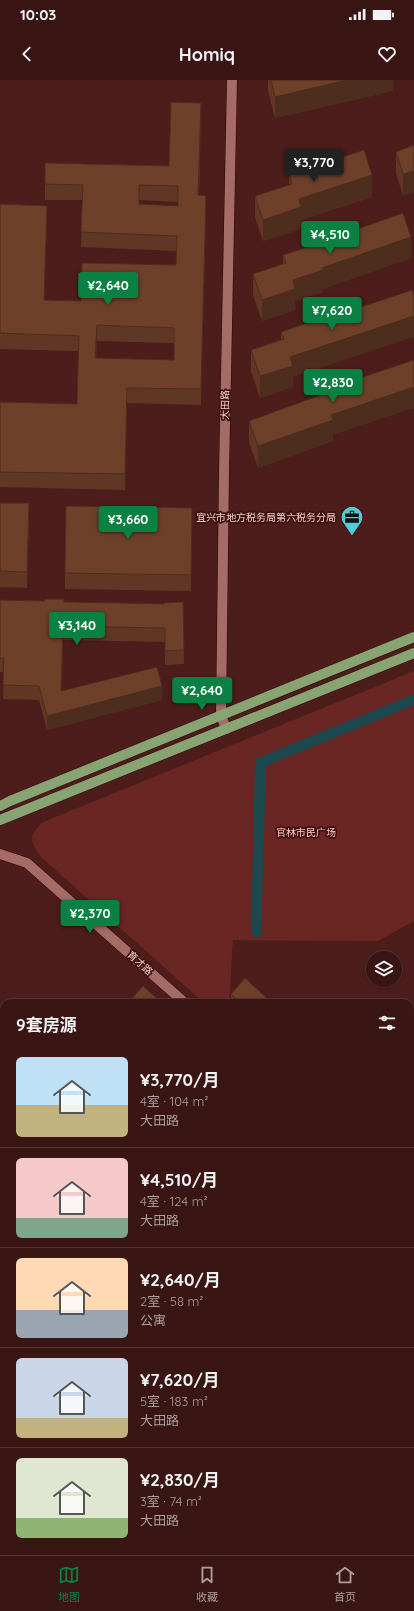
<!DOCTYPE html>
<html lang="zh">
<meta charset="utf-8">
<style>
body{margin:0;font-family:Quicksand,"Noto Sans SC",sans-serif;background:#442322;color:#f1f3f6;height:100vh;display:flex;flex-direction:column;font-size:15px;white-space:nowrap}
*{box-sizing:border-box;margin:0}
p{font-size:13px;color:#ab9fa0}
.icon{flex:none;width:22px;height:22px;fill:none;stroke:currentColor;stroke-width:2;stroke-linecap:round;stroke-linejoin:round}
.map{position:relative;flex:1;overflow:hidden}
.details{position:absolute;left:0px;top:919px;width:414px;height:556px;display:flex;flex-direction:column;background:#391614;border-radius:12px 12px 0 0;box-shadow:0 1px 3px #0004,0 0 0 1px #533534}
.details>*{flex:none}
.fabs{position:absolute;left:366px;top:871px;display:grid;gap:8px}
.fabs a{display:grid;place-items:center;width:36px;height:36px;border-radius:50%;background:#391614;box-shadow:0 1px 3px #0004,0 0 0 1px #533534;font-size:20px}
.price{position:absolute;translate:-50% -34px;padding:0 9px;border-radius:4px;background:#0b8043;color:#fff;font-size:13px;line-height:26px;filter:drop-shadow(0 1px 2px #0008)}
.price::after{content:'';position:absolute;left:50%;top:24px;width:12px;height:9px;margin-left:-6px;background:inherit;clip-path:polygon(0 0,100% 0,50% 100%)}
.price.active{background:#222;color:#fff}
ul{padding:0;list-style:none}
li{display:flex;align-items:center;gap:12px;height:100px;padding:0 16px}
li+li{border-top:1px solid #533534}
li span{display:grid;place-items:center;flex:none;width:112px;height:80px;border-radius:6px;color:#555}
li>.icon{margin-inline-start:auto}
span .icon{width:48px;height:48px;fill:#fffc;stroke-width:1}
li b{font-size:17px}
h2{display:flex;justify-content:space-between;align-items:center;height:48px;padding:0 16px;font-size:17px}
.status{display:flex;justify-content:space-between;align-items:center;height:28px;padding:0 20px;background:#391614;direction:ltr}
.status svg{height:11px;fill:currentColor}
header{display:flex;justify-content:space-between;align-items:center;height:52px;padding:0 16px;background:#391614;font-size:18px;font-weight:700}
.tab-bar{display:flex;justify-content:space-around;align-items:center;height:56px;border-top:1px solid #533534;background:#391614;font-size:11px;color:#ab9fa0}
.tab-bar a{display:grid;justify-items:center;gap:2px}
.tab-bar .active{color:#0b8043}
.map>svg:first-child{display:block}
.green{fill:#692623}
.water{fill:#1d484d}
.lines{fill:none;stroke-linecap:round;stroke-linejoin:round}
.minor-casing{stroke:#300304;stroke-width:11}
.major-casing{stroke:#300304;stroke-width:11}
.minor{stroke:#a56c67;stroke-width:10}
.major{stroke:#88a473;stroke-width:10}
.wall{fill:#5f3724;fill-rule:evenodd}
.shaded-wall{fill:#4d2d1d}
.building{fill:#6e402a;stroke:#4d2d1d;fill-rule:evenodd}
.labels{text-anchor:middle;dominant-baseline:central;stroke-width:3.5;stroke-linejoin:round;paint-order:stroke}
.street-label{font-size:10px;fill:#f2d2ce;stroke:#411210}
.poi-label{font-size:10px;fill:#f2d2ce;stroke:#411210;text-anchor:end}
.park-label{font-size:10px;fill:#fdc9c3;stroke:#411210}
</style>
<div class="status"><b>10:03</b><svg viewBox="0 0 49 12"><path d="M0 12V9h3v3zM5 12V6h3v6zM10 12V3h3v9zM15 12V0h3v12zM26 1h20v11H26zM47 4h2v5h-2z"/></svg></div>
<header><svg class="icon" aria-label="back" viewBox="0 0 24 24"><path d="M15 5l-7 7 7 7"/></svg>Homiq<svg class="icon" aria-label="heart" viewBox="0 0 24 24"><path d="M12 20l-8-8c-3-5 5-10 8-4 3-6 11-1 8 4z"/></svg></header>
<div class="map">
<svg width="414" height="1475" viewBox="0 0 414 1475">
<rect width="100%" height="100%" fill="#4c1d1a"/>
<path class="green" d="M414,591V841L378,861L233,860L229,923H204L42,778C29,761 28,756 43,742Z"/>
<path class="water" d="M414,614V625L266,686L261,857L251,856L255,679Z"/>
<g class="lines">
<g class="minor-casing">
<path id="minor" d="M226,649L221,635L224,392L232,0
M0,774L27,783L185,923
M410,1124L414,1128
M410,1310L414,1308"/>
</g>
<g class="major-casing">
<path id="major" d="M0,726L10,721L414,557
M0,740L414,573
M0,1104L4,1172
M0,1355L4,1420
M7,1471V1475
M22,1471V1475"/>
</g>
<use href="#minor" class="minor"/>
<use href="#major" class="major"/>
</g>
<path class="wall" d="M268,0H393V11L275,38L268,11Z
M201,39L199,115L206,131L201,325L127,323L125,410L0,407V322L77,324L78,271L0,269V124L47,141L44,220L81,221L176,185V171L81,167L83,120H45V83L169,86ZM139,120L178,122V126L139,124ZM97,261L174,263V280L96,278Z
M414,65L403,116L396,93V72Z
M289,94L372,117L301,140V149L263,161L255,137V116L289,105Z
M329,159L411,178L323,209V212L295,221V230L262,241L253,215V194L283,184V175L329,161Z
M313,241L293,297V307L260,318L251,291V270L281,260V252Z
M414,280L333,355V361L258,388L249,362V341L336,310V306Z
M0,423L29,439L27,508L0,507Z
M192,444L191,511L65,509V493Z
M0,520L164,524L183,522L184,584L165,585V562L63,560L62,611L162,620L47,650L39,620L3,619L4,592H0Z
M231,914L272,923H231Z"/>
<path class="shaded-wall" d="M347,0H393V11L275,38V17Z
M201,23V39L198,131V115Z
M414,91V112L403,116V94Z
M372,95V117L301,140V149L263,161V140L299,119Z
M206,116V131L201,325V309Z
M47,126V141L44,235V220Z
M411,157V178L323,209V212L295,221V230L262,241V220L293,200L322,188Z
M414,236V257L293,297V307L260,318V296L290,277Z
M97,245V261L95,293V278Z
M414,307V328L333,355V361L258,388V366L331,335Z
M127,308V323L125,410V394Z
M63,546V560L61,625V611Z
M162,606V620L47,650V636Z
M414,1364V1380L410,1384V1368Z"/>
<path class="building" d="M271,0H347L275,17Z
M171,22L201,23L198,115L206,116L201,309L127,308L125,394L0,392V322L77,324L79,256L0,253V124L47,126L44,220L81,221L82,183L176,185L177,156L81,152L83,105L45,104V83L169,86ZM139,105L178,106V126L139,124ZM97,245L174,248V280L95,278Z
M414,65V91L403,94L396,72Z
M364,70L372,95L299,119L301,127L263,140L255,116L292,104L289,94Z
M403,133L411,157L322,188L323,190L293,200L295,209L262,220L253,194L286,183L283,175L330,160L329,159Z
M412,210L414,217V236L290,277L293,286L260,296L251,270L284,259L281,252L313,241V243Z
M414,280V307L331,335L333,340L258,366L249,341L337,309L336,306Z
M0,423H29L27,492L0,491Z
M66,426L192,428L191,495L65,493Z
M45,519H64V522L164,524V523L183,522L184,570L165,571V548L63,546L61,611L157,587L162,606L47,636L39,606L3,605L4,578H0V520L44,521Z
M245,898L272,923H240L231,914Z
M143,906L162,923H128Z
M414,1325V1364L410,1368V1330Z"/>
<defs>
<g id="office-pin" transform="scale(1.15)"><path d="M0 17L-7.5 6A9.5 9.5 0 1 1 7.5 6Z" fill="#52cbd9" stroke="#411210"/><path d="M-6-3h4V-5.5h4V-3h4V5H-6ZM-1-4.5V-3h2v-1.5ZM-6 0V1H6V0Z" fill="#111"/></g>
</defs>
<g fill-rule="evenodd">
<use href="#office-pin" x="352" y="437"/>
</g>
<g class="labels">
<g class="street-label">
<text transform="translate(225 325) rotate(-89)">大田路</text>
<text transform="translate(140 883) rotate(42)">育才路</text>
</g>
<g class="poi-label">
<text x="336" y="437">宜兴市地方税务局第六税务分局</text>
</g>
<g class="park-label">
<text x="306" y="752">官林市民广场</text>
</g>
</g>
</svg>
<div class="fabs">
<a><svg class="icon" aria-label="layers" viewBox="0 0 24 24"><path d="M12 4l9 5-9 5-9-5zM3 14l9 5 9-5"/></svg></a>
</div>
<b class="price active" style="left:314px;top:103px">¥3,770</b>
<b class="price" style="left:330px;top:175px">¥4,510</b>
<b class="price" style="left:108px;top:226px">¥2,640</b>
<b class="price" style="left:332px;top:251px">¥7,620</b>
<b class="price" style="left:333px;top:323px">¥2,830</b>
<b class="price" style="left:128px;top:460px">¥3,660</b>
<b class="price" style="left:77px;top:566px">¥3,140</b>
<b class="price" style="left:202px;top:631px">¥2,640</b>
<b class="price" style="left:90px;top:854px">¥2,370</b>
<section class="details">
<h2>9套房源<svg class="icon" aria-label="filters" viewBox="0 0 24 24"><path d="M4 7h16M4 17h16"/><circle cx="9" cy="7" r="2"/><circle cx="15" cy="17" r="2"/></svg></h2>
<ul>
<li><span style="background:linear-gradient(#bfe0f5 60%,#c2b280 0)"><svg class="icon" aria-label="home" viewBox="0 0 24 24"><path d="M3 11l9-7 9 7M6 9v11h12V9"/></svg></span><div><b>¥3,770/月</b><p>4室 · 104 m²</p><p>大田路</p></div></li>
<li><span style="background:linear-gradient(#f6c9c9 75%,#7fa58c 0)"><svg class="icon" aria-label="home" viewBox="0 0 24 24"><path d="M3 11l9-7 9 7M6 9v11h12V9"/></svg></span><div><b>¥4,510/月</b><p>4室 · 124 m²</p><p>大田路</p></div></li>
<li><span style="background:linear-gradient(#ffd9b3 65%,#9aa5b1 0)"><svg class="icon" aria-label="home" viewBox="0 0 24 24"><path d="M3 11l9-7 9 7M6 9v11h12V9"/></svg></span><div><b>¥2,640/月</b><p>2室 · 58 m²</p><p>公寓</p></div></li>
<li><span style="background:linear-gradient(#c9d6e8 75%,#c2b280 0)"><svg class="icon" aria-label="home" viewBox="0 0 24 24"><path d="M3 11l9-7 9 7M6 9v11h12V9"/></svg></span><div><b>¥7,620/月</b><p>5室 · 183 m²</p><p>大田路</p></div></li>
<li><span style="background:linear-gradient(#dfe7d0 75%,#8fb573 0)"><svg class="icon" aria-label="home" viewBox="0 0 24 24"><path d="M3 11l9-7 9 7M6 9v11h12V9"/></svg></span><div><b>¥2,830/月</b><p>3室 · 74 m²</p><p>大田路</p></div></li>
</ul>
</section>
</div>
<nav class="tab-bar">
<a class="active"><svg class="icon" aria-label="map" viewBox="0 0 24 24"><path d="M3 6l6-2 6 2 6-2v14l-6 2-6-2-6 2zM9 4v14M15 6v14"/></svg>地图</a>
<a><svg class="icon" aria-label="saved" viewBox="0 0 24 24"><path d="M7 4h10v16l-5-4-5 4z"/></svg>收藏</a>
<a><svg class="icon" aria-label="home" viewBox="0 0 24 24"><path d="M3 11l9-7 9 7M6 9v11h12V9"/></svg>首页</a>
</nav>
